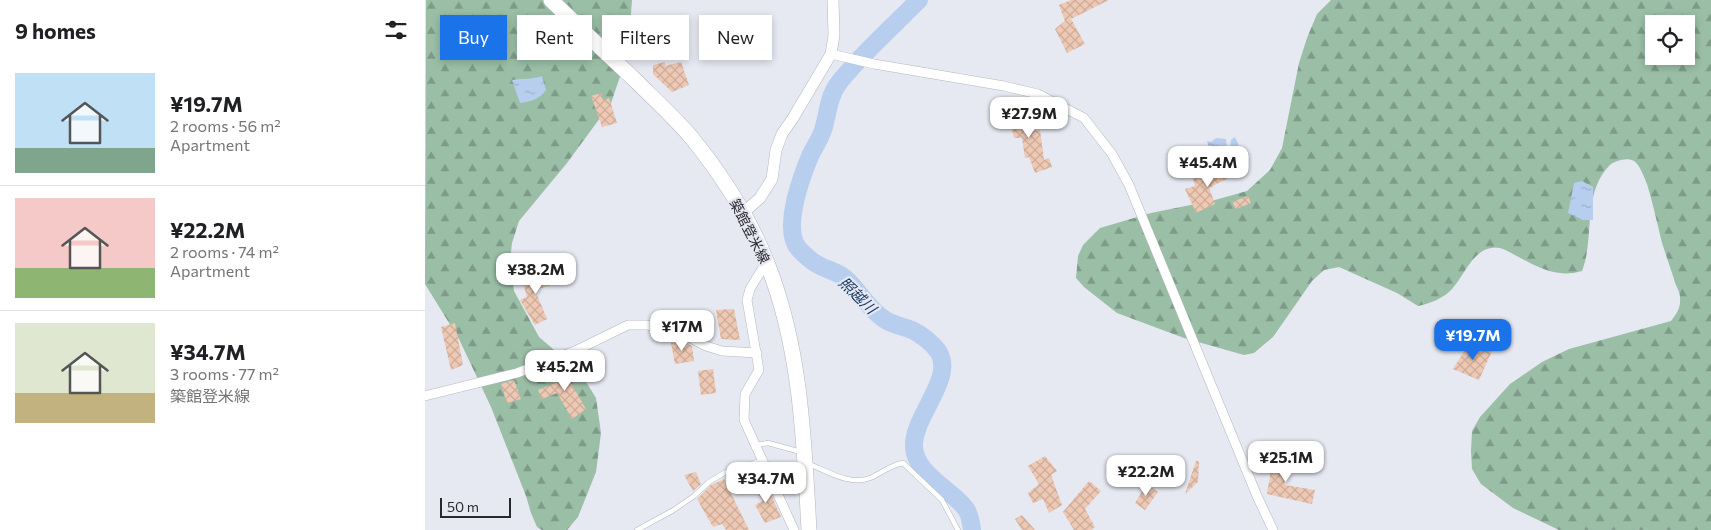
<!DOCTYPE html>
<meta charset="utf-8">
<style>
body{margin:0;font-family:Commissioner,"Noto Sans JP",sans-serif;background:#f2f2f2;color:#202124;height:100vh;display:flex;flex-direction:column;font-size:19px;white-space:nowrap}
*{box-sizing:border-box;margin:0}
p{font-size:16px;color:#757577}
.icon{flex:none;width:28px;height:28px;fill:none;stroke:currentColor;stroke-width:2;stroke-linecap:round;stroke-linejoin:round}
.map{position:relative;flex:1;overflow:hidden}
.panel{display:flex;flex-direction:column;background:#fff;width:425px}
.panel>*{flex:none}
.banner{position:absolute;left:15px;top:15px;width:475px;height:45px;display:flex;gap:10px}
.tools{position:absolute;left:1220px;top:15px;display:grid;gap:10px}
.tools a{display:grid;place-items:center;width:50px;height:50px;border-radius:0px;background:#fff;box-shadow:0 2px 8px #0003;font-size:25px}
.scale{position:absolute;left:15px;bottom:12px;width:71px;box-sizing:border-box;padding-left:5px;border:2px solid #29292d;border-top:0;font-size:14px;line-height:18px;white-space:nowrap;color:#29292d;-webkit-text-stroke:4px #e6e8f2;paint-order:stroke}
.price{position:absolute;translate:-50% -42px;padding:0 11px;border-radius:10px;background:#fff;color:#222;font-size:16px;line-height:32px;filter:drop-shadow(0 1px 2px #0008)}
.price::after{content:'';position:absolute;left:50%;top:30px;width:15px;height:11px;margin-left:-8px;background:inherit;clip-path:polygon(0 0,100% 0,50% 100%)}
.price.active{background:#1a73e8;color:#fff}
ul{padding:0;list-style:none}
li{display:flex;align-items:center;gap:15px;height:125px;padding:0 15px}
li+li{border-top:1px solid #e0e0e0}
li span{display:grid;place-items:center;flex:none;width:140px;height:100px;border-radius:0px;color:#555}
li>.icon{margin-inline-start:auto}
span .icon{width:60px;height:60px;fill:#fffc;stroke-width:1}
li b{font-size:21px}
h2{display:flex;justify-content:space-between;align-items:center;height:60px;padding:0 15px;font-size:21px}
.pill{padding:0 18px;border-radius:0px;background:#fff;box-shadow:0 2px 8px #0003;font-size:18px;line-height:45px}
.pill.active{background:#1a73e8;color:#fff}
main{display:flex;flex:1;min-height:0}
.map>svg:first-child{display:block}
.forest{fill:url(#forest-firs);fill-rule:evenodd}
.water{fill:url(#water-ripples)}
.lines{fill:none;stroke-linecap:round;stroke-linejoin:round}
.river{stroke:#b7ceee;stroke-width:18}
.building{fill:url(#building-cross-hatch)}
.service-casing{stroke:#b5b7c0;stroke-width:5.5}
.minor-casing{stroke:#b5b7c0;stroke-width:10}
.tertiary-casing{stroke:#b5b7c0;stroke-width:12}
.primary-casing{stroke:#b5b7c0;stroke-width:16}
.service{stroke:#fff;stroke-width:4.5}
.minor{stroke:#fff;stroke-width:9}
.tertiary{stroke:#fff;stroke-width:11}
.primary{stroke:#fff;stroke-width:15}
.labels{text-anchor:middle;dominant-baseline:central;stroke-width:4.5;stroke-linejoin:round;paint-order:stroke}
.street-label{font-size:14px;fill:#29292d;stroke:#e6e8f2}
.water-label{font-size:15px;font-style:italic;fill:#1b3a64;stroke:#e6e8f2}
</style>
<main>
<section class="panel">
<h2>9 homes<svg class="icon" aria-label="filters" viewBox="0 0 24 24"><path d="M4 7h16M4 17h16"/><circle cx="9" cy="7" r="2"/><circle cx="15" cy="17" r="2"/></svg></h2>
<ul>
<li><span style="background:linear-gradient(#bfe0f5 75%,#7fa58c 0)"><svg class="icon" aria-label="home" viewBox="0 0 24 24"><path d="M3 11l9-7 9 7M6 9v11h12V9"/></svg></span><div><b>¥19.7M</b><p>2 rooms · 56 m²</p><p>Apartment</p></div></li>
<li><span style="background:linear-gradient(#f6c9c9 70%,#8fb573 0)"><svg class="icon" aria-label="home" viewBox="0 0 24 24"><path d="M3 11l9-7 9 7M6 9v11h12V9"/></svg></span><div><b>¥22.2M</b><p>2 rooms · 74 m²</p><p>Apartment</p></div></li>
<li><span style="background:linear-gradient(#dfe7d0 70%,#c2b280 0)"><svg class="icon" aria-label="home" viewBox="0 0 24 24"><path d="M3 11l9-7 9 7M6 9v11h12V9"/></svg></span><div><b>¥34.7M</b><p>3 rooms · 77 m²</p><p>築館登米線</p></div></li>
</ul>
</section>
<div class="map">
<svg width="1286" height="530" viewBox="0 0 1286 530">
<defs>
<pattern id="forest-firs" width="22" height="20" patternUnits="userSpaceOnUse" patternTransform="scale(1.25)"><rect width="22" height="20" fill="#9abea6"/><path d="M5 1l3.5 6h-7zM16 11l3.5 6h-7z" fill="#7e9a88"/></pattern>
<pattern id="water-ripples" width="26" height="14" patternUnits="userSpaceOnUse" patternTransform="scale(1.25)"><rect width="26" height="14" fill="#b7ceee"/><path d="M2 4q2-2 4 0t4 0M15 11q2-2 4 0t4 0" fill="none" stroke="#9db1cc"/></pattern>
<pattern id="building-cross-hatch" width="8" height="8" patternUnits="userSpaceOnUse" patternTransform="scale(1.25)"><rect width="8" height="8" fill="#eec8b3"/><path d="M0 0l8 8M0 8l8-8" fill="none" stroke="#ccac9a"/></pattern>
</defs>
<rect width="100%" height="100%" fill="#e6e8f2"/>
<path class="forest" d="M1,0H207L203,53L186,103L142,163L94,221L87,243L85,262L89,291L114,337L155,372L171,398L176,433L171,472L153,517L142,530H117L112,527L106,513L101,496L66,407L34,339L0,284Z
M906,0H1286V530H1134L1088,508L1056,484L1047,469L1046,451L1047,431L1055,417L1085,384L1117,362L1144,349L1246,321C1252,313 1256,308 1255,297C1255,291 1250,285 1249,279C1245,267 1241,255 1237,243C1232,223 1228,203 1222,184C1219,177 1215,165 1209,161C1202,157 1189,161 1184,166C1157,194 1170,238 1157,271C1130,279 1111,266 1088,254C1081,250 1074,246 1066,248C1047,251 1039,276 1027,289C1019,298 1004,304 993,306L972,293L914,267L899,270L887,281L848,337L829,353L819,355L759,338L692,313L659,287L651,278L653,256L658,245L675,228L726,213L790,200L822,191L845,170L857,148L874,63L882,38L892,14ZM1229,24H1261V56H1229Z"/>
<path class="water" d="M117,76L121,90C115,99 105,102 95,103L87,80C98,78 106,80 117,76Z
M810,137L819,157L809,153L794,160H789L786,156L782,141L786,142L791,138L801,139L802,148H805L806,140Z
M1157,181L1168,187V220H1158L1143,213L1149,183Z"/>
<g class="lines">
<path class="river" d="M494,0C473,21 450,42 430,64C424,71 418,77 413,84C403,97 403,115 398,130C395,139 390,146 386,154C377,175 359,223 371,245C374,250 382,257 387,261C397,269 410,270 420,278C434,290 443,309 459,319C467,325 478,326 487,330C496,334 507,343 513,351C531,377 488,416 489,446C489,473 527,490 541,509C545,515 546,522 547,530"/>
</g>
<path class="building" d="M646,0H684L646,19L660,44L642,53L630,29L640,21L634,5Z
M240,62V66L256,62L264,85L247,92L228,74V65Z
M176,93L178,100L184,98L192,123L177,127L166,96Z
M602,107L607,131L615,130L619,160L624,158L627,167L610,173L604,157L600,158L597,138H589L583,112Z
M807,163L811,174L784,188L790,204L771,213L760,189L770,186L768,179L779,174L780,177Z
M823,196L826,203L811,209L807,202Z
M121,265L126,285L110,290L122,319L110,325L95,300L102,297L98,283L113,279L110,266Z
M309,309L315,340L296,339L291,310Z
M30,323L38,365L26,370L16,327Z
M257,341L267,346L269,361L250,364L246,343Z
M1045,342L1067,351L1054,380L1028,369Z
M141,366L148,377L146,383L161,409L147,419L132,393L117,399L113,390L133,382L127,371Z
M288,369L291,393L276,395L273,371Z
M89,380L96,399L82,403L76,384Z
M845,454L860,455V485L890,490L887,504L842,494L846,470Z
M620,456L632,471L626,475L637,505L624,513L618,499L608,503L603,493L614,484L603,466Z
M771,461H774L773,482L760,494Z
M271,472L276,484L268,491L259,475Z
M299,479L324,530H301L297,524L288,527L272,499L286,485Z
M336,481L347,497L356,517L340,523L330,505L338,501L328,486Z
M664,481L676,491L660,509L670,527L666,530H649L638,512Z
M722,484L733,492L720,510L710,503Z
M597,515L610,530H597L590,519Z"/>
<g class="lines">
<g class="service-casing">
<path id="service" d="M331,445L343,443L376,452
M384,464C402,471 425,486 445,478C457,473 465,465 478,463L517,500L533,530
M212,530L247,511L269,496L284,482L299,473L338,460"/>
</g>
<g class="minor-casing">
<path id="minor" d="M406,54L449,64L579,86L613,94L659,118L687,154L704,185L832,496L848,530
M342,261L325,289L322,300L334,370L320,394L319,420L369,530
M0,396L92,373L150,351L203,325H222L262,336L281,346L297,351L332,353"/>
</g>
<g class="tertiary-casing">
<path id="tertiary" d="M318,213L335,198L347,179L351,150L357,134L368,118L406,54L409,35L408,0"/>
</g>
<g class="primary-casing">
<path id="primary" d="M126,0C153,26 180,52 208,78C227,97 248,116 266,137C297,175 324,217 342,263C376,348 379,440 384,530"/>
</g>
<use href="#service" class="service"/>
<use href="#minor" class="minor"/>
<use href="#tertiary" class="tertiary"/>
<use href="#primary" class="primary"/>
</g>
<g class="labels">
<g class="street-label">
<text transform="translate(325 231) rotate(63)">築館登米線</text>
</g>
<g class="water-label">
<text transform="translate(433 295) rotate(44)">照越川</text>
</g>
</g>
</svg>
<div class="tools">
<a><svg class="icon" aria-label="locate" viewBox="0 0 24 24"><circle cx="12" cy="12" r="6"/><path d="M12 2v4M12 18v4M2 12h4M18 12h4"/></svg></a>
</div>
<div class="scale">50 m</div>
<b class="price" style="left:604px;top:139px">¥27.9M</b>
<b class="price" style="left:783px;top:188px">¥45.4M</b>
<b class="price" style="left:111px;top:295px">¥38.2M</b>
<b class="price" style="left:257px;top:352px">¥17M</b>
<b class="price active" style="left:1048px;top:361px">¥19.7M</b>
<b class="price" style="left:140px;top:392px">¥45.2M</b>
<b class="price" style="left:861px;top:483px">¥25.1M</b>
<b class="price" style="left:721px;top:497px">¥22.2M</b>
<b class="price" style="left:341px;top:504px">¥34.7M</b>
<div class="banner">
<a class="pill active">Buy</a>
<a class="pill">Rent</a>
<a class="pill">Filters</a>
<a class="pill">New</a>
</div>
</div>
</main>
